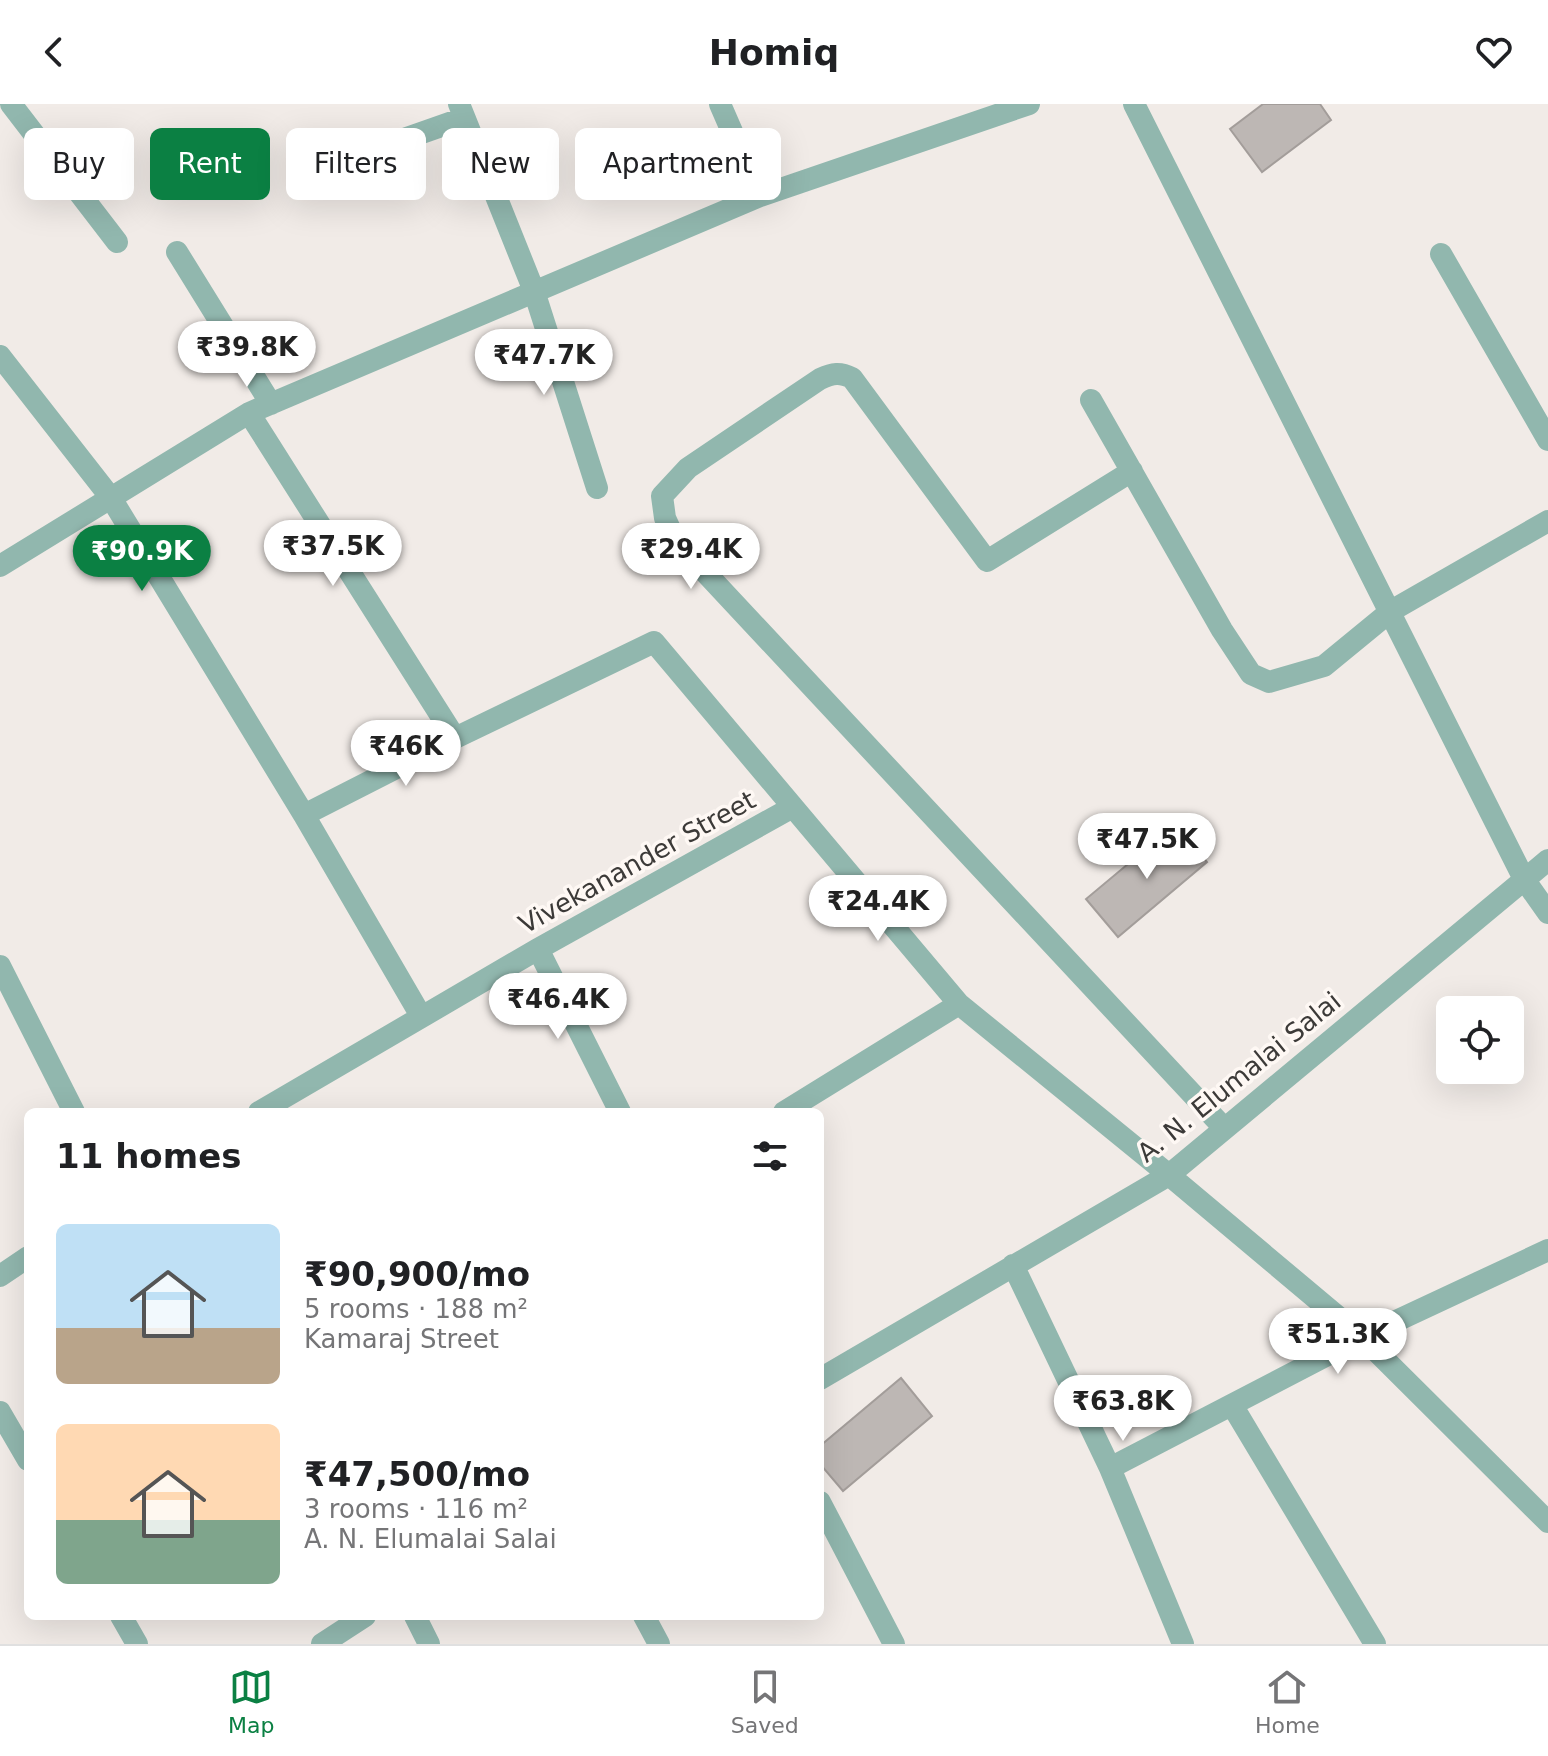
<!DOCTYPE html>
<meta charset="utf-8">
<style>
body{margin:0;font-family:"DejaVu Sans",sans-serif;background:#f6f6f6;color:#202124;height:100vh;display:flex;flex-direction:column;font-size:30px;white-space:nowrap}
*{box-sizing:border-box;margin:0}
p{font-size:26px;color:#757577}
.icon{flex:none;width:44px;height:44px;fill:none;stroke:currentColor;stroke-width:2;stroke-linecap:round;stroke-linejoin:round}
.map{position:relative;flex:1;overflow:hidden}
.drawer{position:absolute;left:24px;top:1004px;width:800px;height:512px;display:flex;flex-direction:column;background:#fff;border-radius:12px;box-shadow:0 8px 32px #0002}
.drawer>*{flex:none}
.hud{position:absolute;left:24px;top:24px;width:800px;height:72px;display:flex;gap:16px}
.controls{position:absolute;left:1436px;top:892px;display:grid;gap:16px}
.controls a{display:grid;place-items:center;width:88px;height:88px;border-radius:12px;background:#fff;box-shadow:0 8px 32px #0002;font-size:40px}
.price{position:absolute;translate:-50% -68px;padding:0 18px;border-radius:28px;background:#fff;color:#222;font-size:26px;line-height:52px;filter:drop-shadow(0 2px 4px #0008)}
.price::after{content:'';position:absolute;left:50%;top:48px;width:24px;height:18px;margin-left:-12px;background:inherit;clip-path:polygon(0 0,100% 0,50% 100%)}
.price.on{background:#0b8043;color:#fff}
ul{padding:0;list-style:none}
li{display:flex;align-items:center;gap:24px;height:200px;padding:0 32px}
li span{display:grid;place-items:center;flex:none;width:224px;height:160px;border-radius:12px;color:#555}
li>.icon{margin-inline-start:auto}
span .icon{width:96px;height:96px;fill:#fffc;stroke-width:1}
li b{font-size:34px}
h2{display:flex;justify-content:space-between;align-items:center;height:96px;padding:0 32px;font-size:34px}
.tag{padding:0 28px;border-radius:12px;background:#fff;box-shadow:0 8px 32px #0002;font-size:28px;line-height:72px}
.tag.on{background:#0b8043;color:#fff}
header{display:flex;justify-content:space-between;align-items:center;height:104px;padding:0 32px;background:#fff;font-size:36px;font-weight:700}
.tabs{display:flex;justify-content:space-around;align-items:center;height:112px;border-top:2px solid #e0e0e0;background:#fff;font-size:22px;color:#757577}
.tabs a{display:grid;justify-items:center;gap:4px}
.tabs .on{color:#0b8043}
.map>svg:first-child{display:block}
.building{fill:#bdb7b4;stroke:#a39d9a;stroke-width:2}
.lines{fill:none;stroke-linecap:round;stroke-linejoin:round}
.minor{stroke:#91b7ae;stroke-width:22}
.labels{text-anchor:middle;dominant-baseline:central;stroke-width:7;stroke-linejoin:round;paint-order:stroke}
.street-label{font-size:26px;fill:#3c3a38;stroke:#fef8f4}
</style>
<header><svg class="icon" aria-label="back" viewBox="0 0 24 24"><path d="M15 5l-7 7 7 7"/></svg>Homiq<svg class="icon" aria-label="heart" viewBox="0 0 24 24"><path d="M12 20l-8-8c-3-5 5-10 8-4 3-6 11-1 8 4z"/></svg></header>
<div class="map">
<svg width="1548" height="1540" viewBox="0 0 1548 1540">
<rect width="100%" height="100%" fill="#f1ebe7"/>
<path class="building" d="M1263,0H1320L1331,16L1262,68L1230,25Z
M1176,720L1207,758L1118,833L1086,795Z
M901,1274L932,1312L843,1387L820,1360V1342Z"/>
<g class="lines">
<path class="minor" d="M11,0L117,138
M459,0L534,187L597,384
M720,0L760,92
M1134,0L1524,775L1548,809
M353,53L464,14
M177,148L271,300
M1441,150L1548,336
M0,252L111,394L304,711
M1091,296L1222,526L1251,570L1269,578L1324,562L1391,507L1548,417
M249,309L455,634
M1132,367L987,457L852,274C840,268 833,269 820,275L688,364L662,392L665,414L675,436L1224,1024
M0,462L249,309L760,92L1029,0
M538,845L620,1008
M0,862L74,1008
M421,912L304,711L455,634L654,538L959,900L1169,1071L1362,1233L1548,1418
M259,1008L538,845L793,703
M784,1008L959,900
M1013,1161L1110,1364L1183,1540
M0,1172L28,1153
M820,1275L1169,1071L1548,756
M1232,1301L1375,1540
M0,1308L28,1356
M1110,1364L1362,1233L1548,1146
M820,1398L894,1540
M121,1512L137,1540
M415,1512L429,1540
M644,1512L659,1540
M322,1540L365,1512"/>
</g>
<g class="labels">
<g class="street-label">
<text transform="translate(637 758) rotate(-29)">Vivekanander Street</text>
<text transform="translate(1239 973) rotate(-39)">A. N. Elumalai Salai</text>
</g>
</g>
</svg>
<div class="controls">
<a><svg class="icon" aria-label="locate" viewBox="0 0 24 24"><circle cx="12" cy="12" r="6"/><path d="M12 2v4M12 18v4M2 12h4M18 12h4"/></svg></a>
</div>
<b class="price" style="left:247px;top:285px">₹39.8K</b>
<b class="price" style="left:544px;top:293px">₹47.7K</b>
<b class="price" style="left:333px;top:484px">₹37.5K</b>
<b class="price" style="left:691px;top:487px">₹29.4K</b>
<b class="price on" style="left:142px;top:489px">₹90.9K</b>
<b class="price" style="left:406px;top:684px">₹46K</b>
<b class="price" style="left:1147px;top:777px">₹47.5K</b>
<b class="price" style="left:878px;top:839px">₹24.4K</b>
<b class="price" style="left:558px;top:937px">₹46.4K</b>
<b class="price" style="left:1338px;top:1272px">₹51.3K</b>
<b class="price" style="left:1123px;top:1339px">₹63.8K</b>
<div class="hud">
<a class="tag">Buy</a>
<a class="tag on">Rent</a>
<a class="tag">Filters</a>
<a class="tag">New</a>
<a class="tag">Apartment</a>
</div>
<section class="drawer">
<h2>11 homes<svg class="icon" aria-label="filters" viewBox="0 0 24 24"><path d="M4 7h16M4 17h16"/><circle cx="9" cy="7" r="2"/><circle cx="15" cy="17" r="2"/></svg></h2>
<ul>
<li><span style="background:linear-gradient(#bfe0f5 65%,#b9a48a 0)"><svg class="icon" aria-label="home" viewBox="0 0 24 24"><path d="M3 11l9-7 9 7M6 9v11h12V9"/></svg></span><div><b>₹90,900/mo</b><p>5 rooms · 188 m²</p><p>Kamaraj Street</p></div></li>
<li><span style="background:linear-gradient(#ffd9b3 60%,#7fa58c 0)"><svg class="icon" aria-label="home" viewBox="0 0 24 24"><path d="M3 11l9-7 9 7M6 9v11h12V9"/></svg></span><div><b>₹47,500/mo</b><p>3 rooms · 116 m²</p><p>A. N. Elumalai Salai</p></div></li>
</ul>
</section>
</div>
<nav class="tabs">
<a class="on"><svg class="icon" aria-label="map" viewBox="0 0 24 24"><path d="M3 6l6-2 6 2 6-2v14l-6 2-6-2-6 2zM9 4v14M15 6v14"/></svg>Map</a>
<a><svg class="icon" aria-label="saved" viewBox="0 0 24 24"><path d="M7 4h10v16l-5-4-5 4z"/></svg>Saved</a>
<a><svg class="icon" aria-label="home" viewBox="0 0 24 24"><path d="M3 11l9-7 9 7M6 9v11h12V9"/></svg>Home</a>
</nav>
